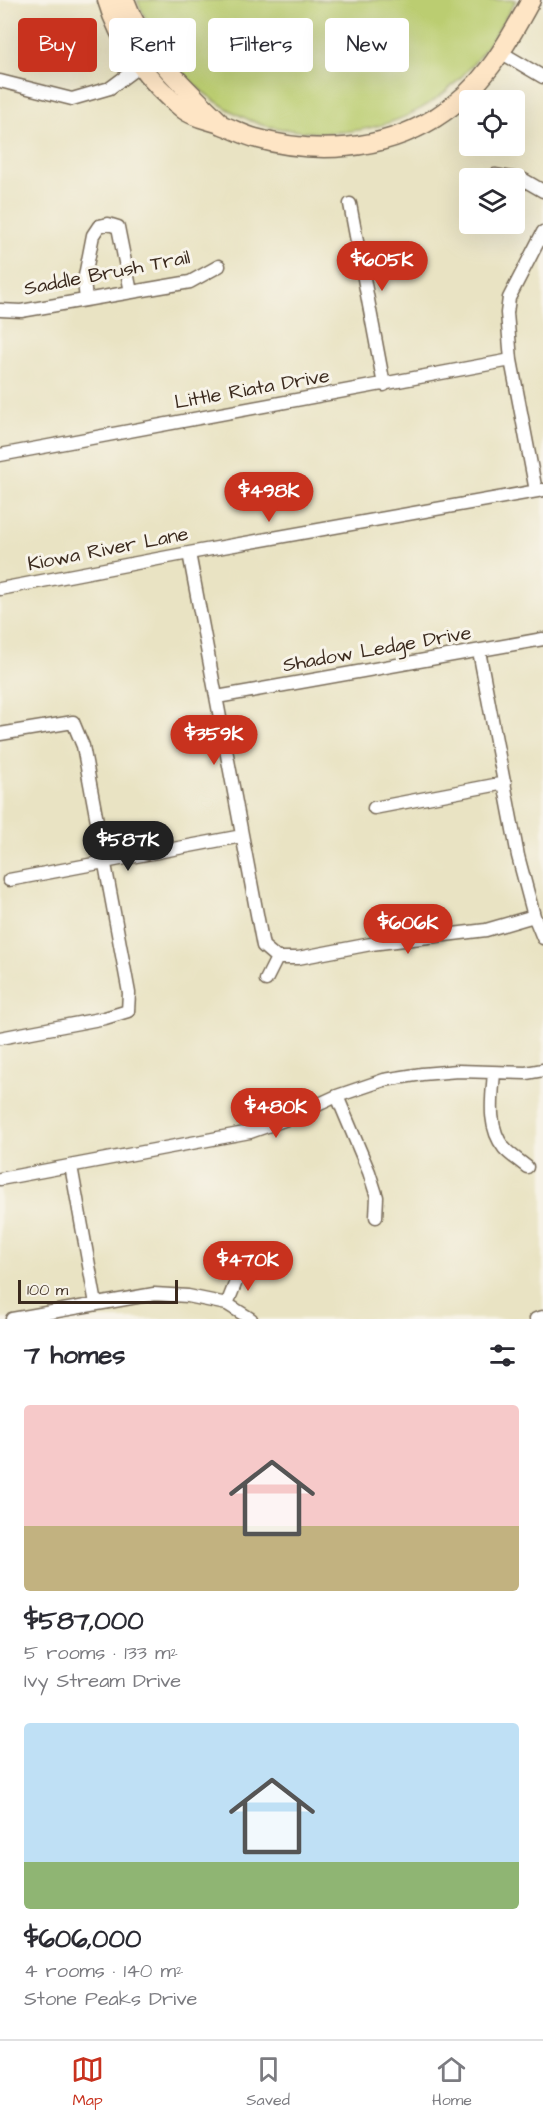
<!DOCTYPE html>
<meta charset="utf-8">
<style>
body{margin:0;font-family:"Architects Daughter",sans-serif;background:#f2f2f3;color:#2b2b33;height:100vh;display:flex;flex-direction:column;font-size:22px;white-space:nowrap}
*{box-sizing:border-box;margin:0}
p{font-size:20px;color:#7c7c81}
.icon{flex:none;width:33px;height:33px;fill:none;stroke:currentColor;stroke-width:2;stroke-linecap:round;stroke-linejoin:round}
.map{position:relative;height:1319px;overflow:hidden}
.side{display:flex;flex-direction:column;background:#fff;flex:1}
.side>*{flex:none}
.guide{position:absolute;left:18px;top:18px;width:507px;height:54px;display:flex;gap:12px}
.fabs{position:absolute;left:459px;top:90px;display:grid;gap:12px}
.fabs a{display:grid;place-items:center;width:66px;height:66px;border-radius:6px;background:#fff;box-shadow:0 6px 24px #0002;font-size:30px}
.scale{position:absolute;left:18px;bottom:15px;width:160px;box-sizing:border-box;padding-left:6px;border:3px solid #3b2a1e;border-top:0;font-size:16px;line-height:21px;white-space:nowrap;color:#3b2a1e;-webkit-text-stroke:4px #f7f3e8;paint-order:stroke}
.price{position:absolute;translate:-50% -51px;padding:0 14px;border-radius:21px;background:#c8321e;color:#fff;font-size:20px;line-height:39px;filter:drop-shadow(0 2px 3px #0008)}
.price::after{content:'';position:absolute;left:50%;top:36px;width:18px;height:14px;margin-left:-9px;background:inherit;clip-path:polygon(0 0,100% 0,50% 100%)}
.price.on{background:#222;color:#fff}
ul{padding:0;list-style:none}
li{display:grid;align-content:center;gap:12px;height:318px;padding:0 24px}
li span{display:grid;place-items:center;height:186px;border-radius:6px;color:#555}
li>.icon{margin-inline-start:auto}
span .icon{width:108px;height:108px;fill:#fffc;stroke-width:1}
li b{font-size:26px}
h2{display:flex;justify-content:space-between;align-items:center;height:72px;padding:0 24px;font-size:26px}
.tag{padding:0 21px;border-radius:6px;background:#fff;box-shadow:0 6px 24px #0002;font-size:21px;line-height:54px}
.tag.on{background:#c8321e;color:#fff}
.menu{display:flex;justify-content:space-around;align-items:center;height:84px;border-top:2px solid #e1e1e2;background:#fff;font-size:16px;color:#7c7c81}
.menu a{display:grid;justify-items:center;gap:3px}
.menu .on{color:#c8321e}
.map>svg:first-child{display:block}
.green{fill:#bbcd71;stroke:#7b7c48;stroke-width:1.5}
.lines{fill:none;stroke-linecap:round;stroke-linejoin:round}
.street-casing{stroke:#786b58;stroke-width:15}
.secondary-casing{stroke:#786b58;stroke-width:21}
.street{stroke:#fff;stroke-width:12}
.secondary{stroke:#fee5c5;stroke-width:18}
.labels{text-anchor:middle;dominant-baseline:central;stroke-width:6;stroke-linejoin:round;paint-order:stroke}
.street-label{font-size:20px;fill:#3b2a1e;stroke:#f7f3e8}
</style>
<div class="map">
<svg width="543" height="1319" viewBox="0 0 543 1319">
<rect width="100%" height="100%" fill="#f7f3e8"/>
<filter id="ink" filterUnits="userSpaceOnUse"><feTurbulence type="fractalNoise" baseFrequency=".0167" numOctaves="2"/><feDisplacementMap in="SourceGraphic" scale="12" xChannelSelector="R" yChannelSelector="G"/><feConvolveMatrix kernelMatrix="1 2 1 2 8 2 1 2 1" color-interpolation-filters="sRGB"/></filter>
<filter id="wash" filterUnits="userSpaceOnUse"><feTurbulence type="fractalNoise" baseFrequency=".008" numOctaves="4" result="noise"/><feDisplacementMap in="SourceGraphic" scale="24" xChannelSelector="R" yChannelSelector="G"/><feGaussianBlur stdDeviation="1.35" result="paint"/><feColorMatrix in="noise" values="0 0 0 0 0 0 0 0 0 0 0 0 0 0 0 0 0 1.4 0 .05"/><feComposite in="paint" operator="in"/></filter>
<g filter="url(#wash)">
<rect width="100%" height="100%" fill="#e9e3c3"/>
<path class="green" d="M137,0H516C494,38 470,76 433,101C389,131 335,138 284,129C277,128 269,127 262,125C228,113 196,90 173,63C157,44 147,22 137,0Z"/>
</g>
<g filter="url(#ink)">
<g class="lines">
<g class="street-casing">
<path id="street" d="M502,53L543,77
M0,81L72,99L110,88L145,62
M495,175L524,180L543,191
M350,204L384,385
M86,300L84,281L93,235L99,226L108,224L118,227L131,292
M0,310L21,311L190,282L219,266
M0,455L511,360
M536,491L511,360L507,313L509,298L543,232
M189,553L263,946L277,958
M0,589L189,553L543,490
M479,651L518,856L534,916L543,938
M217,697L543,639
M0,734L73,722L83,746L129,993L128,1011L105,1018L0,1038
M374,808L505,783
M9,880L242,836
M277,958H298L371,944L486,930L534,916
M266,980L277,958
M494,1073C492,1098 487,1127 504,1148C510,1155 520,1161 527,1167
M337,1096L369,1172L377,1197L376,1217
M71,1166L96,1304
M0,1179L250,1132L287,1119L337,1096L384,1080L422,1074L458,1071L526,1073L543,1070
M227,1304L241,1269
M12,1319L154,1294L188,1296L227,1304L251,1319
M536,1319L543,1317"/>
</g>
<g class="secondary-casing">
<path id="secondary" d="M107,0C119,42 149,83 184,110C194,118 210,120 222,125C233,129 244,135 255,138C315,155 381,151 435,118C483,88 505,48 531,0
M125,0C142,49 182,85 218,120"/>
</g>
<use href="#street" class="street"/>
<use href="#secondary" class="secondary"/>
</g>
</g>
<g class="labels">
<g class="street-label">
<text transform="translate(107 273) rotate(-11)">Saddle Brush Trail</text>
<text transform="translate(252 389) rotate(-10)">Little Riata Drive</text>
<text transform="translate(108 549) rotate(-11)">Kiowa River Lane</text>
<text transform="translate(377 649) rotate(-10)">Shadow Ledge Drive</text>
</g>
</g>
</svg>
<div class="fabs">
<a><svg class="icon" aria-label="locate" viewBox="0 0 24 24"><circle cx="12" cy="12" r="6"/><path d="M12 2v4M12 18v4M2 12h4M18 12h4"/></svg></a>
<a><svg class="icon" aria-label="layers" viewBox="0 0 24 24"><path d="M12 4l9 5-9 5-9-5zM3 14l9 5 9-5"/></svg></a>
</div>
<div class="scale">100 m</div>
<b class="price" style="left:382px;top:292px">$605K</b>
<b class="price" style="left:269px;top:523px">$498K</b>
<b class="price" style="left:214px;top:766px">$359K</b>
<b class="price on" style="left:128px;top:872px">$587K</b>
<b class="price" style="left:408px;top:955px">$606K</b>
<b class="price" style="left:276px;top:1139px">$480K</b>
<b class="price" style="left:248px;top:1292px">$470K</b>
<div class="guide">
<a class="tag on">Buy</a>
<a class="tag">Rent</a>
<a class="tag">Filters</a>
<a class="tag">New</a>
</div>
</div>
<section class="side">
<h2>7 homes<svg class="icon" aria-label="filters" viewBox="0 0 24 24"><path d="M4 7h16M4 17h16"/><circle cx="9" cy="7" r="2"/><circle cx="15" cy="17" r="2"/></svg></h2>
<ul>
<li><span style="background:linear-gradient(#f6c9c9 65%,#c2b280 0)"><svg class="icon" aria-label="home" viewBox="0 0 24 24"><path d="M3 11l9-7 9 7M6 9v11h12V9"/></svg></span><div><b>$587,000</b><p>5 rooms · 133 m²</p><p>Ivy Stream Drive</p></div></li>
<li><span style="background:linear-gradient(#bfe0f5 75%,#8fb573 0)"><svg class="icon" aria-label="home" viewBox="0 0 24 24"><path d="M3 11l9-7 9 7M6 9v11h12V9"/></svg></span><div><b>$606,000</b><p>4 rooms · 140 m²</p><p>Stone Peaks Drive</p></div></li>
</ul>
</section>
<nav class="menu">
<a class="on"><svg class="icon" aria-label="map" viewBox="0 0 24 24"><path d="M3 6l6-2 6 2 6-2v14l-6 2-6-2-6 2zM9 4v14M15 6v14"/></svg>Map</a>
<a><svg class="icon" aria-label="saved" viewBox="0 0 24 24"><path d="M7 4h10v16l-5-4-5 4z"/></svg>Saved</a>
<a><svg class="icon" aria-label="home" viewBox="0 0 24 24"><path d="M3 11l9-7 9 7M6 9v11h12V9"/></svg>Home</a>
</nav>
